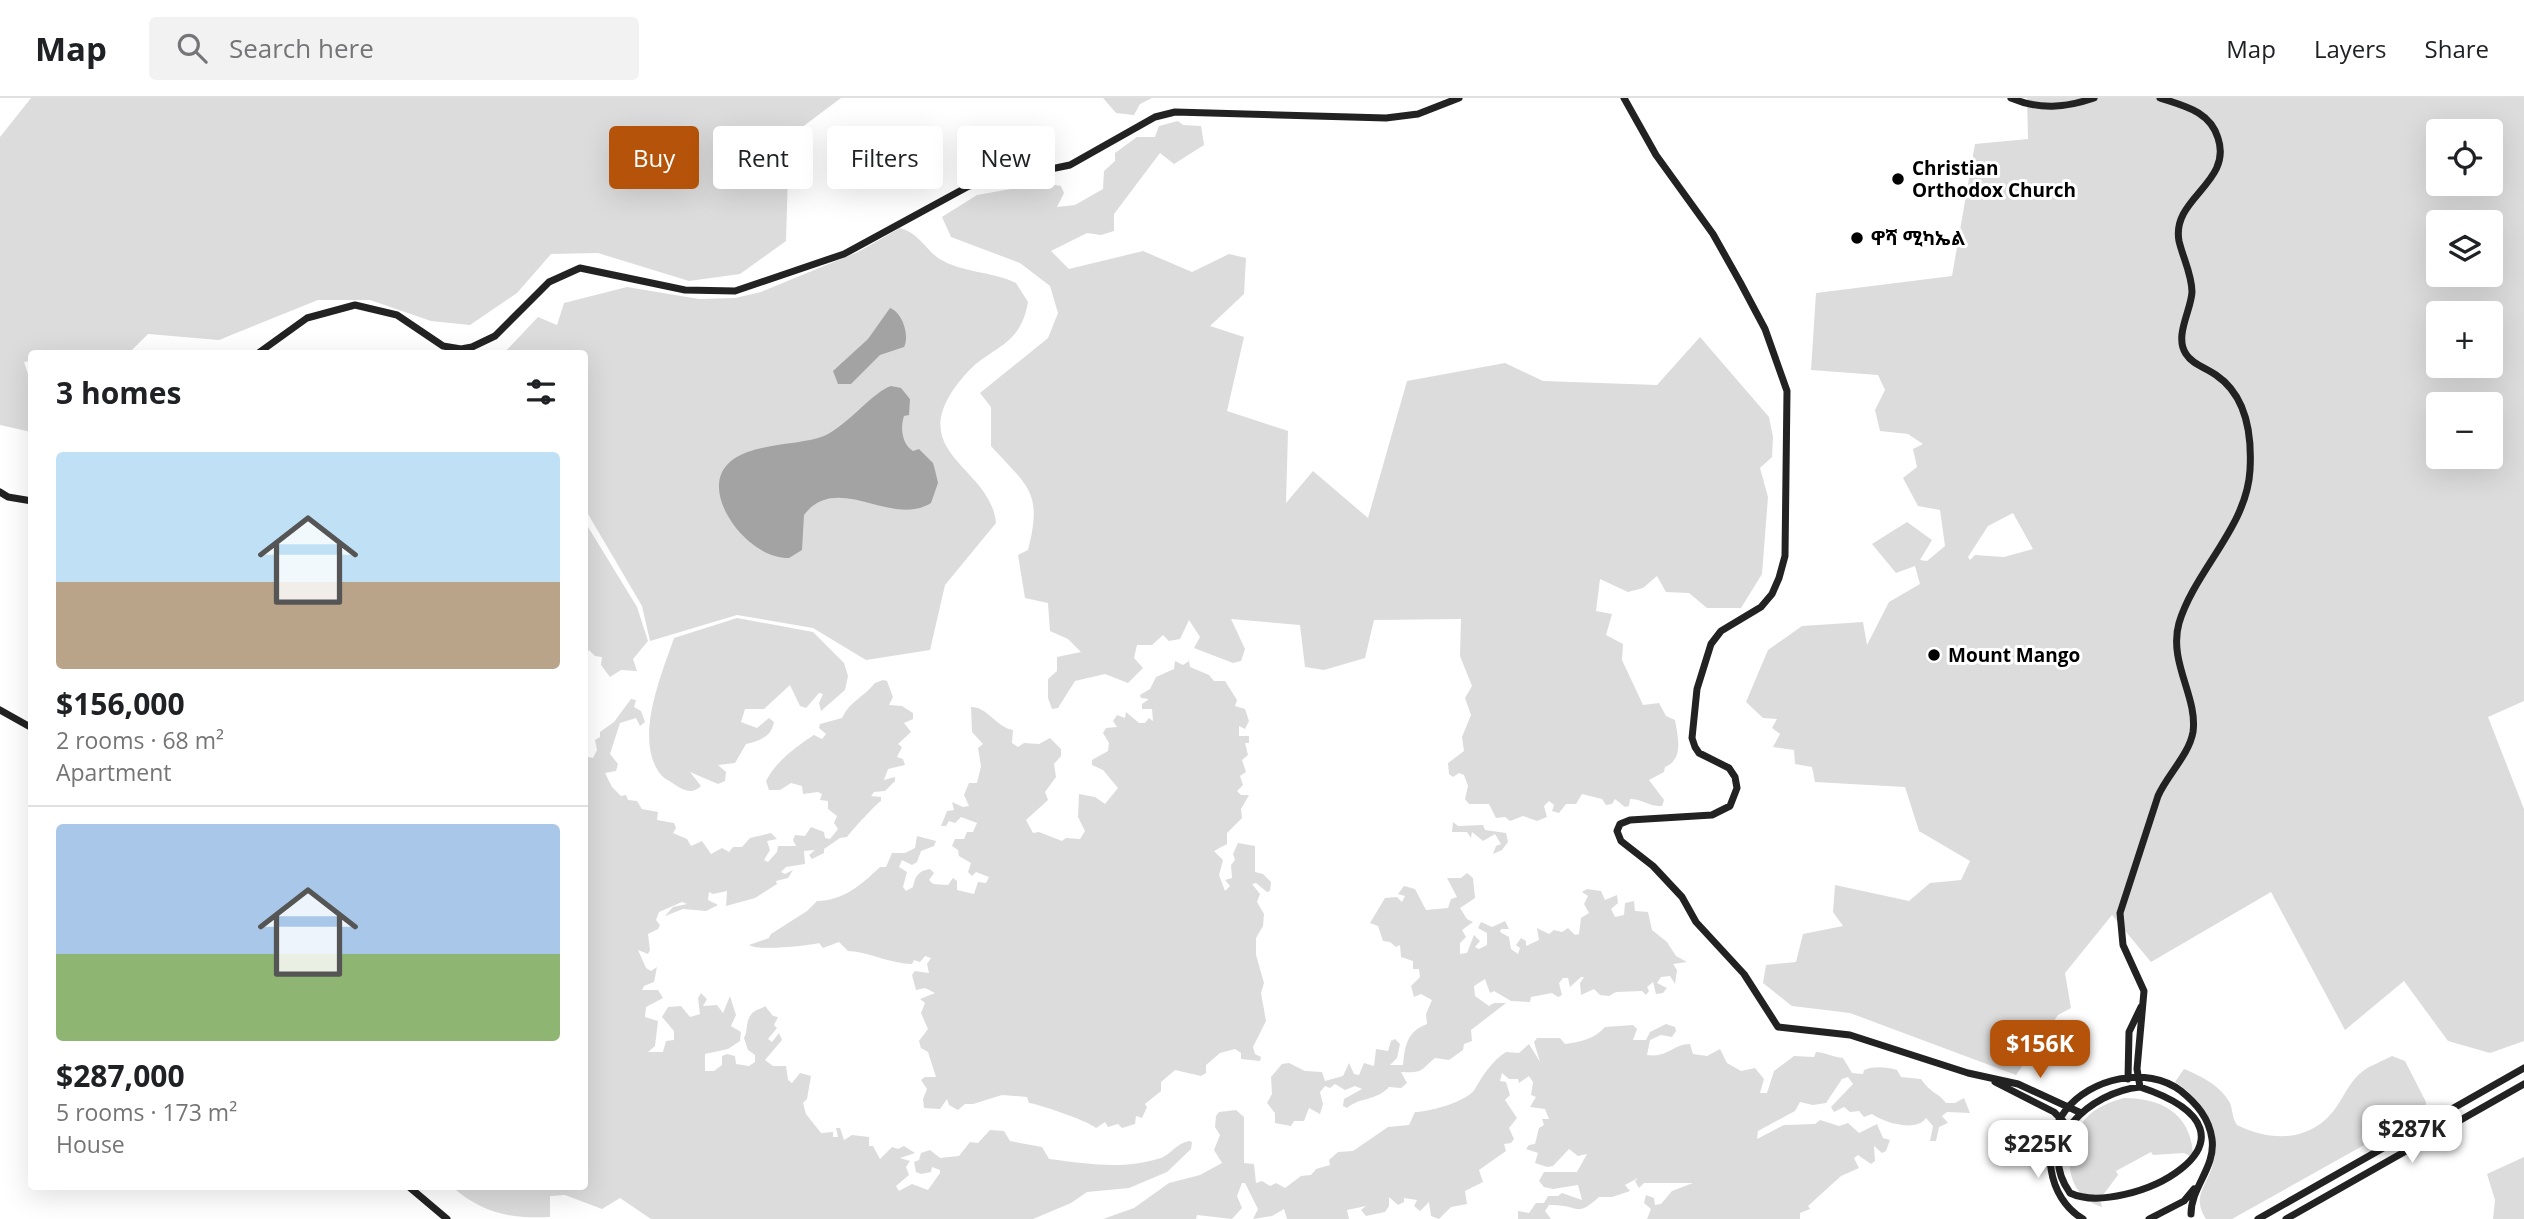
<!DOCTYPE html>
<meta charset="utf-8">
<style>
body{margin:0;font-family:"Open Sans","Noto Sans Ethiopic",sans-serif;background:#f2f2f2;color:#202124;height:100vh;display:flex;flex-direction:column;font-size:26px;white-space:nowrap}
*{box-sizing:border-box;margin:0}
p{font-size:23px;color:#757577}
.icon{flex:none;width:38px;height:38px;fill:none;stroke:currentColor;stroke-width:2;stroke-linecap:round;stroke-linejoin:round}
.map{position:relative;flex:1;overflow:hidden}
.drawer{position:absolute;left:28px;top:252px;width:560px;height:840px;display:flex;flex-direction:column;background:#fff;border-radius:7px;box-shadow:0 7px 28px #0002}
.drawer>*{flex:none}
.hud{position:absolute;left:609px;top:28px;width:665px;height:63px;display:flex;gap:14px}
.buttons{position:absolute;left:2426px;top:21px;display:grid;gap:14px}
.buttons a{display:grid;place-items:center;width:77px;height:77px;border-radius:7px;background:#fff;box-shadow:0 7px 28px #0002;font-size:35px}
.price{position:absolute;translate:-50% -60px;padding:0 16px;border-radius:14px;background:#fff;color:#222;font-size:23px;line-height:46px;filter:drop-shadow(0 2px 4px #0008)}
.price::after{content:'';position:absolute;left:50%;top:42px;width:21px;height:16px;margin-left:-10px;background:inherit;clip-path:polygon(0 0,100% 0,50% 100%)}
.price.selected{background:#b45309;color:#fff}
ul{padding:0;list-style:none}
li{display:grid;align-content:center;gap:14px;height:371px;padding:0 28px}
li+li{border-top:2px solid #e0e0e0}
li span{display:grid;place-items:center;height:217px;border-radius:7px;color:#555}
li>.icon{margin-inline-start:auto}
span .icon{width:126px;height:126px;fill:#fffc;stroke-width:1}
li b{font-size:30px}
h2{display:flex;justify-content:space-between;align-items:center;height:84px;padding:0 28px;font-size:30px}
.tag{padding:0 24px;border-radius:7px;background:#fff;box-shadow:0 7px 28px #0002;font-size:24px;line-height:63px}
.tag.selected{background:#b45309;color:#fff}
header{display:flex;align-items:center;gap:42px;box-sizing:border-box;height:98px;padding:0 35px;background:#fff;border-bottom:2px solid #e0e0e0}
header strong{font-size:33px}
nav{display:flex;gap:38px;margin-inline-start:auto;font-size:24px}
.search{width:490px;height:63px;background:#f2f2f2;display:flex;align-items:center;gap:18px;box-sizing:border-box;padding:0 24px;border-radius:7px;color:#757577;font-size:26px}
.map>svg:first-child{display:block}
.green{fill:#dcdcdc;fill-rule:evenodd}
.water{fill:#a3a3a3}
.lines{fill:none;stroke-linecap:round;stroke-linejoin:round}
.secondary{stroke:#222;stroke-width:7}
.poi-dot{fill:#000;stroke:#fff;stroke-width:2.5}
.labels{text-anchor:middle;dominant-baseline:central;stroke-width:6;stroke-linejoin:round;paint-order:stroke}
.poi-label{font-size:19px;font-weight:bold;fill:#000;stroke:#fff;text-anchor:start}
</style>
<header>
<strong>Map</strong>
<div class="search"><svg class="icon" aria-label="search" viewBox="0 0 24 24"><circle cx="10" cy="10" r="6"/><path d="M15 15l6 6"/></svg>Search here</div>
<nav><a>Map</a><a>Layers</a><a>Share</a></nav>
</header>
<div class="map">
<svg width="2524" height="1121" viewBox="0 0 2524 1121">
<rect width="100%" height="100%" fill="#fff"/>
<path class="green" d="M31,0H841L789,39L786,143L740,176L689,183L598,155L551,156L517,195L470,227L431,223L370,202H318L219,242L148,236L129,255L32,256L31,263L24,264L31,285V334L0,327V39Z
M1103,0H1152L1140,6L1134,17L1116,15Z
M2027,0H2524V603L2488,619L2524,711V943L2490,955L2448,943L2404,883L2345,932L2271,794L2151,864L2112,817L2065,875L2071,910L2058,917L2016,977L1850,915L1792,908L1763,885L1766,867L1796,864L1803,836L1843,828L1833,814L1835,787L1909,803L1930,785L1961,782L1970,763L1919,733L1905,689L1815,684L1812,669L1795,666L1794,652L1773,649L1780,636L1772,630L1777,621L1763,620L1746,604L1768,552L1802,528L1863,524L1867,547L1889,504L1920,486L1915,468L1896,475L1872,446L1907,424L1932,442L1920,462L1927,463L1945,448L1940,412L1918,408L1903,380L1917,369L1913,351L1923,346L1908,336L1880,333L1875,312L1885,292L1878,277L1811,272L1816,195L1952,178L1975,46L2028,41ZM2438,33H2490V86H2438ZM2438,124H2490V177H2438ZM2438,215H2490V268H2438ZM2438,306H2490V359H2438ZM2013,415L2033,451L2004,459L1975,457L1970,462L1968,459L1988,428Z
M1178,23L1183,27L1201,28L1204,47L1174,66L1160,55L1114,116V133L1101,137L1087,135L1051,153L1069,171L1143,153L1192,174L1229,156L1246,160L1244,196L1210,228L1244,239L1227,313L1288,333L1286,405L1313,373L1368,420L1407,283L1505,265L1543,283L1657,287L1700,239L1769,319L1773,339L1772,359L1760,370L1768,399L1762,476L1741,510H1707L1689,495L1666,494L1657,478L1643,490L1628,494L1600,481L1596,513L1612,516L1606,537L1623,546L1622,562L1643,607L1659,605L1666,618L1675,622C1678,640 1684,661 1665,669L1664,674L1649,682L1664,702L1662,708C1649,709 1643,701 1630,701L1629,708L1625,709L1615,701L1612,706L1606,707L1602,701L1582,696L1576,706H1566L1559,715L1552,713L1554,707L1549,703L1544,708L1547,719L1537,723L1523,718L1510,723L1505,719L1496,720L1489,706H1469L1465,701L1468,688L1464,677L1459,675L1453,679L1449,676L1448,665L1464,653L1462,639L1471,617L1465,600L1472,588L1460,558L1461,521L1374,522L1365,560L1324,572L1305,569L1300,527L1231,521L1245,551L1241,563L1233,565L1194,550L1200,539L1189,522L1180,541L1169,543L1163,537L1152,547H1137L1134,560L1143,570L1128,585L1105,576L1075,583L1058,610L1052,611L1048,600V581L1057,573V559L1081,554L1068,541L1050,533L1048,505L1025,500L1018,457L1028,452C1043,393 1028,389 991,348V309L980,295L1048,240L1058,215L1050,188L1020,165L951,139L942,119L977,97L1045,85L1061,88L1064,95L1057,109L1075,107L1103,91L1104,73L1115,63V55L1137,39H1155L1159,28Z
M900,130C918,135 924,149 938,160C961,175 992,173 1016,185L1028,204C1020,251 990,247 964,278C898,355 991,367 996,425L945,487L930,552L866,562L813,530L737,517L650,543L642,508L585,411L584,256H503L538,219L557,227L564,205L627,189L699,201L735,200L761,194L858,154Z
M585,424L637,509L648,543L633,561L637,573L621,572L610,579L601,567L602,559L595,558L589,552L585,558Z
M737,520L813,534L844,565L848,578L845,592L821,613L819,605L823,596L819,595L806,610L800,608L790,587L764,611H745L741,624L757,630L769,620L774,624C771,639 761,642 746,646L735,665L718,667L726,674L725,683L718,686L690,674L701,688C693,696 685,693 677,688C669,682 662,681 657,671C636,636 662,575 674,540Z
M1175,563L1183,567L1189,563L1190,569L1209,577L1214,583H1225L1237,602L1235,608L1245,611L1249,623L1245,631L1239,628V638H1249V645H1245L1248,657L1242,662L1246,674L1240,678L1243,687L1237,693L1241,697H1249L1241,711L1242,720L1227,735V746L1214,753L1223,762L1219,777L1225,793L1230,788L1225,782L1232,780L1231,767L1235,762L1233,756L1238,745L1255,748V774L1263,776L1271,784L1270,793L1267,794L1256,785L1252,786L1260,796L1257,804L1264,816L1263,828L1256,840V857L1264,885L1261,895L1266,923L1253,949L1255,956L1261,959L1260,963L1241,961V955L1235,951L1220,955L1206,967V975L1201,978L1175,972L1161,984V993L1145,1006L1147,1009L1142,1020L1136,1018L1135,1026L1122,1030L1118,1026L1108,1029L1105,1024L1096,1030C1089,1023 1035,1005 1029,1005L1027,999L1002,997L973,1006H965L958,1012L949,1007L947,1001L940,1011L924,1010L923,1001L927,991L921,982L925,979H936L928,954L921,950L919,943L928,931L921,915L925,905L920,901L935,895L925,890L916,892L912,877L915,873L929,875L927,866L931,860L925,858L920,864L914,862L912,866C891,866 870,854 848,853L839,844L823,850L819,845C807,848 757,853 749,847L769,840L771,836L807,813L817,803C843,803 862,786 880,769H886L892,755H905L915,750L917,738L936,743L934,748L921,753L917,764L912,767L902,762L899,769L907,774L903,789L906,793L913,789C915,778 918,773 930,771L934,775L929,782L933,786L948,787L953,780L957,783V792L974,796L978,784L986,785L989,779L976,774L972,778L968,774L971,765L959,758L958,752L952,748L955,741H964L967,734H973L977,725L961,719L955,725L949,723L946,728H941L947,713L954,712L952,704L963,709L969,708L964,697L969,685H977L981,668L978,650L983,646L972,634L971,609C988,609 996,629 1013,632L1012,645L1018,649L1024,645L1039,646L1050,640L1061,651V658L1054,666L1056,679L1045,694L1048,702L1026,722L1033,735L1039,734L1062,743L1066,740L1080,741L1085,733L1078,719L1079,696L1095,699L1105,706L1118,690L1103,672L1092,667V662L1108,653L1109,645L1103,635L1106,630L1117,629L1113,623L1117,617L1125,620L1126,614L1139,625H1145L1149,620L1153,623L1152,611H1142V606L1149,601L1141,600L1140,597L1150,591L1156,579L1174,571Z
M883,582L887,583L893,599L889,607L902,608L913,615V621L904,625L911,634L898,646L902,649L897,659L903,661L905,667L888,671L884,682L895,679V683L885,693L874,694L871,698L881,699V703C877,705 852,732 847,739L840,740L824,751V755L812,761L809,757L815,752L804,753L805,766L786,769L781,774L785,776L793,772L788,780L776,783L777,786L755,800L726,808L727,793L713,796L709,794L708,802L718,807L706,813L683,811L665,818L673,809L687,806L682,804L659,814L656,822L660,827L658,831L648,836L650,852L648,856L638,852L646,870L651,873L657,869L654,884L644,888L642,892H658L663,900L646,909L645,919L658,923L655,948L648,954H663L666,943L674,942V933L662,919L668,909L681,908L690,919L700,916L698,900L701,895L707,901L703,908L717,907L723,915L730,898L736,917L731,928L741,934L740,943L728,951L705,956V973H714L722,967V958L727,956L735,958L736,966L749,968L755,964V957L748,952L744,940C749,932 744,920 755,913C758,911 762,911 765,908L773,918L778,919L774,927L777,930L768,941L772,944L779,935L782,942L765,962L773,968H786L788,982L792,985L800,975L811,978L807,1001L803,1005L806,1016L821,1035L833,1034V1039H838L836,1030H840L844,1042L852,1037L869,1039V1048H873L880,1061L892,1049L898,1051L904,1048L915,1055L900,1060L910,1063L906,1069L909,1077L896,1088L899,1093L912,1086L928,1092L940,1075V1072L932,1069L931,1074L921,1076L916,1074L914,1064L919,1062L921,1055L930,1052L940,1060L959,1058L970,1044L978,1045L990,1032L1004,1033L1010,1043L1042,1049L1049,1061C1090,1066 1122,1072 1161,1060C1171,1056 1177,1045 1189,1043L1192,1044L1191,1051L1167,1074L1129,1090L1087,1094L1071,1105L1033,1121H651L620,1100L602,1111L565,1097L550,1098V1119C509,1121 483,1115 452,1089L584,1088V658L593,660L597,652L595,642L600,639V634L614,624L631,601L636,602L634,609L641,613L645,624L640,628L636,620L620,625L610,656L618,666L616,673L605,675L612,689L621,698L626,697L628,702L637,703L642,711L658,714L657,722L674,725L676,730L673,735L687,741L691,748L702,743L711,756L722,750L729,754L733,749H742L750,740L771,735L777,741L767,743L770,752L764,762L768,764L777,754L778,748H796L793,742L795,737L805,738L811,729L824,734L825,740L830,741L838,731L834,725L837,718L828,711V703L820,702L822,696L818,694L803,696L802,688L791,685L780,692H769L766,683C776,663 797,648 814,637L822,641L826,636L819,630L820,626L842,620C849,604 865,598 875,585Z
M1453,724L1458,728L1483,727L1485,732L1506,735L1508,744L1502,752L1493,756L1496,748L1501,746L1495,736L1483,743L1472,734L1471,740L1467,734H1452Z
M1467,775L1473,780L1475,800L1460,810L1467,821L1473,824L1462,832L1466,839L1460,845V856L1467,855L1474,837L1480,843L1475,849L1479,851L1487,847V835L1478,830L1481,824L1492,829L1505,823L1509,831H1501L1500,834L1509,839L1511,851L1518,856L1520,850L1516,847L1521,840L1526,843V848L1539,842L1537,830L1549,836L1554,832L1562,834L1568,830L1575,837L1579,836L1581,820L1589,815L1584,806L1588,798L1582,794L1587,791L1601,793L1605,802L1617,797L1618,805L1611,811L1615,819L1624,817L1625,805L1634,803L1635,813L1648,814L1652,832L1667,844L1676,858L1687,864L1673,866L1677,872L1675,886L1670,878L1661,879L1657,885L1667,890L1663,895L1656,896L1653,884L1647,889L1649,893L1646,897L1642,893L1616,894L1609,898L1600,897L1594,891L1581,897L1580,885L1584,879H1581L1570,889L1568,880H1563L1559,885L1562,897L1558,899L1552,895L1531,899L1530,904L1511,903L1494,893L1490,895L1485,881L1474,888L1475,898L1489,908L1494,905H1506L1471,932L1472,943L1464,946L1463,952L1449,962L1435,960C1419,973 1424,975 1401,974L1407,985L1401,990L1389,989C1376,1003 1360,999 1347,1010L1343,1008L1344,1001L1362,991L1355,988L1345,992L1335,986L1330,990L1325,988L1320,994L1323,1006L1320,1016L1309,1010L1304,1023H1294L1291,1028L1275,1025V1015L1267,1005L1272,996L1271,979L1282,966L1289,965L1305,973L1322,974L1325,983L1343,978L1349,965L1354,976L1359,977L1364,965L1374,968L1376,951L1388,953L1391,943L1395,941L1400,946L1397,960L1390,967H1403C1405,946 1408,933 1427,926L1426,916L1432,902L1421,896L1414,899L1411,888L1420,879L1419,871H1413V863L1401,859L1400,847L1396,849L1390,844L1383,843L1378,828L1370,825L1385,800L1397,799L1402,804L1405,798L1398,796L1404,788L1415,791L1426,812L1448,810L1451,801L1457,799L1447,780H1461Z
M1666,926L1675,929L1676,933L1672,939L1661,937L1650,942L1647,957C1668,960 1673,946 1690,946L1693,956L1707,958L1720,951L1727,965L1741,973L1755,970L1764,981L1760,995H1767L1774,973L1794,958L1814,959L1816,954C1824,954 1833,959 1843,960L1852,975L1863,976L1864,972C1874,968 1886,969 1897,972L1901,979L1921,981C1929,994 1939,995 1946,1005H1955L1964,1000L1970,1015L1947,1014L1942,1018L1948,1025L1939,1029L1936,1043H1930L1933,1028L1926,1020C1916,1035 1883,1024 1872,1016L1864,1019L1859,1013L1850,1014L1844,1009L1834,1014L1831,1009L1853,986L1848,979L1842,981L1826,1005L1813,1007L1800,1004L1795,1013L1758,1033L1757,1041L1784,1027L1815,1026L1820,1022L1839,1028L1848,1025L1859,1035L1877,1026L1883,1040L1890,1042L1886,1053L1882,1055L1874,1048L1875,1063L1871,1066L1858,1057L1854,1060L1859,1070L1841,1078L1808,1108L1810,1111L1800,1115V1121H1647L1651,1111L1644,1105L1646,1097L1654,1100L1655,1107L1661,1106L1672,1093L1693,1085H1644L1639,1090L1635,1083L1638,1080L1625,1087L1630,1093L1612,1099H1599C1575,1121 1580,1106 1549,1107L1545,1113L1551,1121H1518V1113L1529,1115L1536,1105H1544L1548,1098H1558L1562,1095L1582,1102L1578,1087L1553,1091L1544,1089L1539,1083L1544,1074H1577L1587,1056L1578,1058L1569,1051L1553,1068L1547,1069L1535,1065L1538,1055L1526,1051L1529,1047L1535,1046L1539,1030L1544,1027L1542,1021H1549L1545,1011L1530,1009L1536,999L1531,997L1533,984L1529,978L1519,985L1518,981H1509L1502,975L1500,983L1506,984L1510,997L1505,1002L1517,1020L1509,1030L1514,1041L1511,1045L1504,1046L1506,1053L1479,1072L1483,1084L1465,1093L1467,1106L1451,1109L1439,1121L1431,1118L1429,1104L1420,1113L1414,1108L1417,1102L1404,1100V1104L1398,1107L1389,1099V1108L1385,1114L1366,1118L1361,1112L1366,1108L1347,1112L1349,1121H1287L1284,1111L1272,1118L1253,1121L1258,1111L1245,1085H1242L1237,1098L1242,1110L1232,1121L1197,1117L1196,1121H1103L1134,1110L1169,1085L1200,1077L1222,1065L1214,1052L1220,1037L1215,1029L1216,1018L1219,1014L1236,1012L1244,1019V1065L1254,1066L1256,1085L1262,1083L1270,1088L1276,1085L1285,1090L1301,1078L1311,1077L1316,1071L1330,1067L1329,1062L1338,1054L1353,1053L1388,1029L1409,1027L1415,1014C1428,1014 1467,1004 1475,991C1483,977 1492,963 1506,954L1519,955L1529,946L1540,964L1534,944L1537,940H1560L1565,946C1579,944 1595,941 1605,929L1633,927L1637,931L1633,942H1646L1650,934Z
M2392,958L2405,963L2426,1004L2425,1013L2232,1121H2206C2191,1098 2207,1088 2213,1066C2223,1031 2203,1002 2175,984L2184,971C2201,978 2221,988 2230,1005C2233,1013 2232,1020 2237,1027C2273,1045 2314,1043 2337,1008C2345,996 2351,982 2363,973C2371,967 2383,963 2392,958Z
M2124,1000C2161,1000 2190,1015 2193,1055L2190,1058L2184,1055L2153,1057L2151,1054L2116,1073L2118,1077L2100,1101L2102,1109C2063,1098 2061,1048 2086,1020C2096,1009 2110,1004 2124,1000Z
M2524,1059V1121H2493L2495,1102L2487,1076Z"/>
<path class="water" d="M890,210C902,214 910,237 904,249L880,257L851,286H838L833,273L868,241Z
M891,288L901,290L910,301L909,317L904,318C900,330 902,346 913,353L919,351L933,365L935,372L938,385L931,405C891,430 837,373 804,417L802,452L789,460C768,460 749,446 736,430C726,417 718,401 719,386C723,342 795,350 824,338C848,327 874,293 891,288Z"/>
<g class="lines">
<path class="secondary" d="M1624,0L1656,57L1713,136L1740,184L1765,231L1787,293L1785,458L1779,480L1772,496L1761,509L1721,533L1711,546L1697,591L1692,640L1695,649L1699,655L1729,670L1735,679L1737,690L1730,708L1712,717L1630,722L1620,726L1617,733L1621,743L1653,768L1682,799L1696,824L1744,876L1778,929L1850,937L1968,975L2018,986L2079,1014
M2011,0C2039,12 2065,10 2094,0
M257,256L307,220L355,207L397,217L443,248L461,251L472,249L495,238L549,184L580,170L685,192L735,193L844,156L969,88L1070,67L1155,19L1175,14L1386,20L1418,16L1459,0
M0,394L8,399L32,403
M0,612L32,630
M2128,981L2129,934L2141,909
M1995,984L2054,1014L2063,1023
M2140,989L2137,971L2144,893L2123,847L2120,815L2158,698C2167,677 2189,657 2193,634C2198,599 2168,564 2179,525C2195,472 2247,429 2250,372C2252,337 2247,298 2216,277C2206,270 2192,266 2186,256C2174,238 2191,213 2192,194C2192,177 2183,160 2179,143C2171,100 2233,85 2218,40C2210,13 2184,8 2160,0
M2140,989C2290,1039 2124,1121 2070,1095C2033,1043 2091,994 2140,989Z
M408,1088L447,1121
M2083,1121C2047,1100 2040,1046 2065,1013C2090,980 2147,967 2181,993C2197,1006 2209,1020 2212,1041C2216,1069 2191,1089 2191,1116
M2149,1121L2184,1103L2194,1091
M2258,1121L2524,970
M2286,1121L2524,986"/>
</g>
<g class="poi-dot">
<circle cx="1898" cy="81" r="7"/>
<circle cx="1857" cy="140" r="7"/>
<circle cx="1934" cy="557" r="7"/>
</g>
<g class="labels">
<g class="poi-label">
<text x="1912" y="70">Christian<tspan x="1912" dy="22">Orthodox Church</tspan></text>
<text x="1871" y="140">ዋሻ ሚካኤል</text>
<text x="1948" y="557">Mount Mango</text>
</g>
</g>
</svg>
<div class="buttons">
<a><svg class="icon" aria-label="locate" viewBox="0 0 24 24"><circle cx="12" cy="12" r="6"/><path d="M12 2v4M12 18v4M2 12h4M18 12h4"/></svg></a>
<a><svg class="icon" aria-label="layers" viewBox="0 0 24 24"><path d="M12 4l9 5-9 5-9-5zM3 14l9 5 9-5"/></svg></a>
<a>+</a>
<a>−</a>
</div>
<b class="price selected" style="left:2040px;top:982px">$156K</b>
<b class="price" style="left:2412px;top:1067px">$287K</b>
<b class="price" style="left:2038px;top:1082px">$225K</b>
<div class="hud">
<a class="tag selected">Buy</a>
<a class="tag">Rent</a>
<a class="tag">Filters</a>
<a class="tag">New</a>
</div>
<section class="drawer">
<h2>3 homes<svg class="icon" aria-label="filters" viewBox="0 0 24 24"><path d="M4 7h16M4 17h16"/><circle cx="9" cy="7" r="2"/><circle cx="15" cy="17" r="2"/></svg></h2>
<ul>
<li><span style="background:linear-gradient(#bfe0f5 60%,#b9a48a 0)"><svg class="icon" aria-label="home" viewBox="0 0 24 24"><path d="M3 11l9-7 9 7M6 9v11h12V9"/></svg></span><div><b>$156,000</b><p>2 rooms · 68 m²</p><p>Apartment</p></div></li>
<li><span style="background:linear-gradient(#a9c7e8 60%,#8fb573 0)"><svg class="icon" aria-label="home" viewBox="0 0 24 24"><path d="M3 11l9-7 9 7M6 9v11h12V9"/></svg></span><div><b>$287,000</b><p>5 rooms · 173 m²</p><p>House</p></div></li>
</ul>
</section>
</div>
